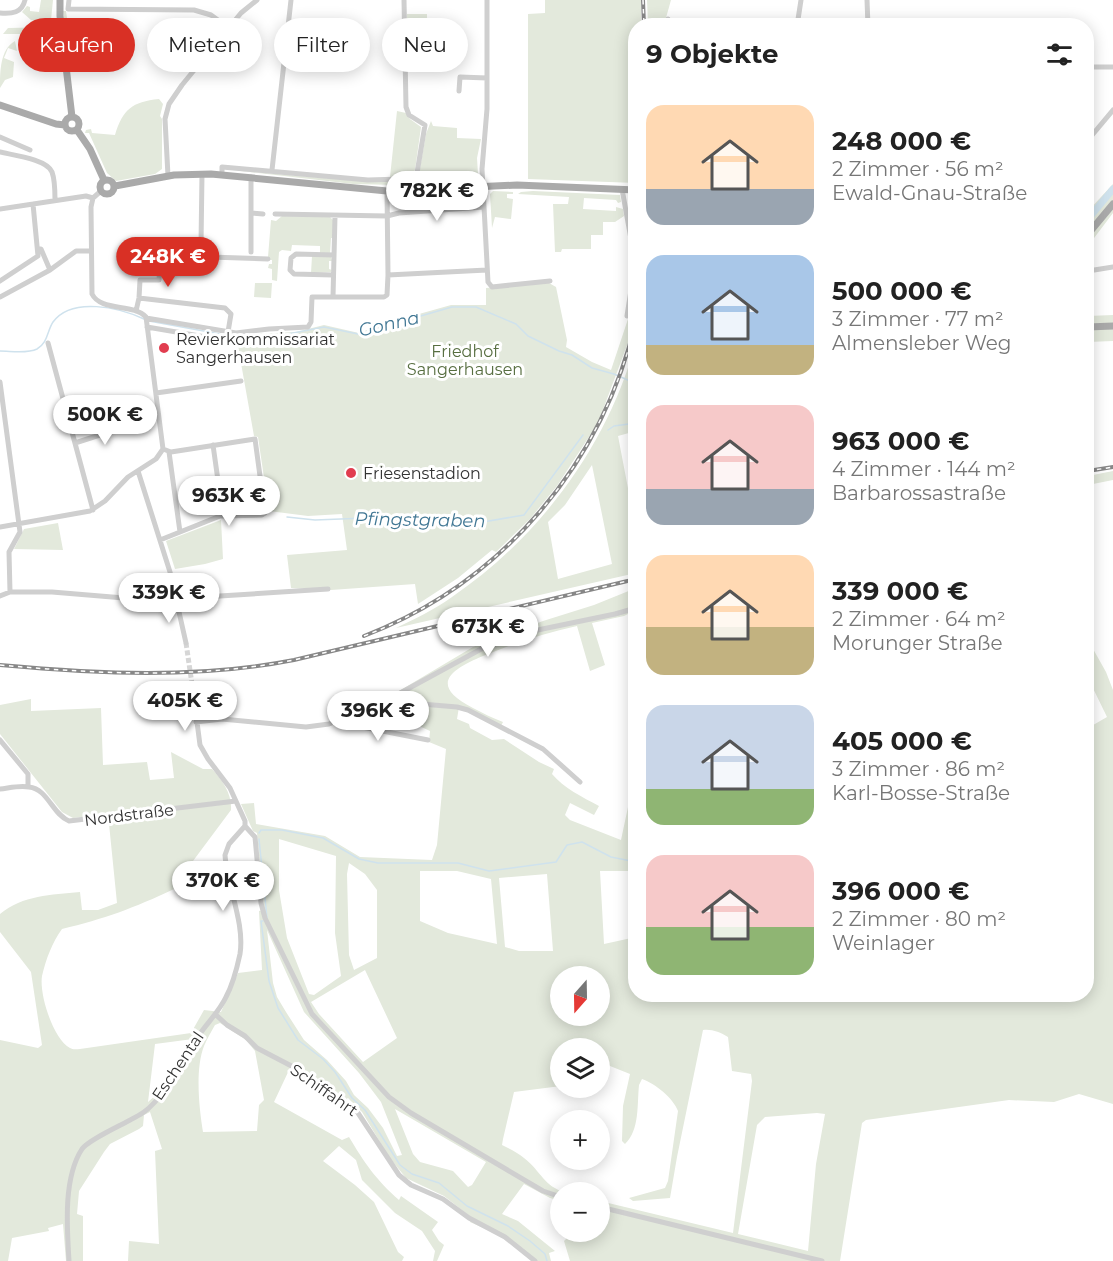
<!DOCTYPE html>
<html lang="de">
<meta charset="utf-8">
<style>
body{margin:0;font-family:Montserrat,sans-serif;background:#f2f2f2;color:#222;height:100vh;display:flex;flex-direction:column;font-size:22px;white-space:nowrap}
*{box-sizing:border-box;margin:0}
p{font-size:20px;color:#767676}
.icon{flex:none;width:33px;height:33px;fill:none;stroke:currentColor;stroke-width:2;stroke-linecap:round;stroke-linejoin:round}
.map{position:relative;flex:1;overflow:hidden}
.side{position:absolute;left:628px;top:18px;width:466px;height:984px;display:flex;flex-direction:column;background:#fff;border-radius:24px;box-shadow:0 3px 15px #0003}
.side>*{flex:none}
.top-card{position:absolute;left:18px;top:18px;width:520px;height:54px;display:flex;gap:12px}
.needle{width:39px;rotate:200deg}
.controls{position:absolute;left:550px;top:966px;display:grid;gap:12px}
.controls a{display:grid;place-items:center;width:60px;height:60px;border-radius:50%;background:#fff;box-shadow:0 3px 15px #0003;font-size:30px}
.price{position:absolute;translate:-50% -51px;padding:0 14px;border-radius:21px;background:#fff;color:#222;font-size:20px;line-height:39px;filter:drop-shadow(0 2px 3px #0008)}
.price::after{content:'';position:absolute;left:50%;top:36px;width:18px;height:14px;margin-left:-9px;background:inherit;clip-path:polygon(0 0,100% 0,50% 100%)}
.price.on{background:#d93025;color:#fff}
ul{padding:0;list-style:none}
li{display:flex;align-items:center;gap:18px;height:150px;padding:0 18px}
li span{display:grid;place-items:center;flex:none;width:168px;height:120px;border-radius:18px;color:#555}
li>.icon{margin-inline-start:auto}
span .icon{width:72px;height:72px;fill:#fffc;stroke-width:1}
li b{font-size:26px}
h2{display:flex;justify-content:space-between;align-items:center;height:72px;padding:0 18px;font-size:26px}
.pill{padding:0 21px;border-radius:27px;background:#fff;box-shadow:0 3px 15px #0003;font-size:21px;line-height:54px}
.pill.on{background:#d93025;color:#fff}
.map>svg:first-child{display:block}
.green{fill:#e3e9dc;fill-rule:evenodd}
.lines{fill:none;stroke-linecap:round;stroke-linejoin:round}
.stream{stroke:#cfe2ed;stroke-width:1.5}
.river{stroke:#cfe2ed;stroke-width:7}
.minor-tunnel{stroke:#d6d6d6;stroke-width:5;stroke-dasharray:5 2.5;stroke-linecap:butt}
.minor{stroke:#cfcfcf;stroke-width:5}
.major{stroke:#aaa;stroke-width:7}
.rail-casing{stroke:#878787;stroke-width:4}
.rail{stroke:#fff;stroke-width:1.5;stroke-dasharray:4.5;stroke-linecap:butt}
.poi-dot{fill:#e13d4f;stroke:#fff;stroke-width:2}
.labels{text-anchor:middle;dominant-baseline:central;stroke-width:6;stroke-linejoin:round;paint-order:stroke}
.poi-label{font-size:16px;fill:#323232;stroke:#fff;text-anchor:start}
.park-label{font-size:16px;fill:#576e40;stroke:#fff}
.street-label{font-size:16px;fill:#323232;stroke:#fff}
.water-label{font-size:18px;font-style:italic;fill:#417794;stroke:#fff}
</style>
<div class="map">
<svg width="1113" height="1261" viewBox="0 0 1113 1261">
<rect width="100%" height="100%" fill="#fff"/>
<path class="green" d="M41,0H53L51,20L47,24L31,20L22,12L27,6L30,7V11L39,12Z
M545,0H641V25L636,26V183L528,179V14L545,13Z
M647,0H671L664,25H648Z
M63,11H66L68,25H73L74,30L78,28V20H97V30H102V27H105V37H107L105,46H107V49L104,52H97V56L88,55L84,47C62,43 66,29 63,11Z
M407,14H427V30H407Z
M55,27L58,33L60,60H37L21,55L22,34H3L8,28Z
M15,41L17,51L8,48L4,58L14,62L13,77L5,80L0,88C0,72 0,49 15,41Z
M159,99L163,104L160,116L162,119V169L155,174L116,181L107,173L89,133H85L86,130L91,129L92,133L115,135C123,109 132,102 159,99Z
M397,111L406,113L410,119L421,127L415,170L409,177H390Z
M431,121L433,126L457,128V138L481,139L477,158L478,174L423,177L419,174L426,134Z
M232,170L371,182L446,180V182L440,186L398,189L397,185L353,184Z
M1113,184V213L1088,246V211Z
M493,191L513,192V194H507V198L513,199L511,219L495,217L492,228L490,194Z
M533,191L620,195L621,202L618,203L616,200L584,198L583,209L616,211V207L623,209L624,216L615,222H603V235H591V249H562L561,252H555L553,204H568L569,197L518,194L521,192Z
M282,216L330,217L334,221L333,238H331L330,254H320V246L292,245L291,251L282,250L279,252L277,281L272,280V269L268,268L269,264H272V260H269L268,257L271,220L276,221Z
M312,256L331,257L332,261H329V269L332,270L331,272L311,273Z
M636,272V310L629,340L598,423L557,486L530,519L496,552L492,550L458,578L418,604L415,584L331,590L291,588L287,555L347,550L342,514L308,516L269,511L258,437L254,436L236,335L296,332L324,325L359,333L387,323L451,305H486V288L549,283L556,287L567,340L566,347L592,362L611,370L629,316Z
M255,283H272L271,298L254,297Z
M1113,315V341L1088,342V316Z
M636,341V431L618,436L636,530V573L396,628C415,619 435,609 452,597C540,537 609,444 636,341ZM592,465L612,564L558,579L548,522L565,505Z
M1113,471V480L1088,485V476Z
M221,520L223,559L205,564L175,569L166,541Z
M58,523L63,550L14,549L24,529Z
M636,588V610L624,616L592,623L605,665L590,671L577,626C546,633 517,642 488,654C456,667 424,683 473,708C483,713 492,718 503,722L501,726L459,707L457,719L469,724L470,728L492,740L504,739L539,762L554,769L552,774C564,788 582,797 599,806L594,815L570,803L565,815L570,820L621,840L628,807L636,805V871H600L604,944L636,937V994H1088V728L1107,717L1088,678V640L1106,672L1113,690V1104L1079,1094L1054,1102L1009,1100L866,1120L862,1123L840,1261H570L564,1241L573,1232H600V1201L733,1233L752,1081L751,1074L732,1071L728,1037C720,1032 712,1029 703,1030L677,1157L670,1198L633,1201L629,1198L665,1188L668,1181L678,1111C673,1098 656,1084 642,1079L639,1085C637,1104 640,1130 625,1144L622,1141L623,1106L630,1074L600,1062V1048H561V1086L514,1092L503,1139L502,1145C510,1149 518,1153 524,1158C541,1171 544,1187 565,1192H561V1201L550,1198L524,1184L502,1214L518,1221L555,1251L549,1253L551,1261H533L501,1236L470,1222L472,1218L444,1196L406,1178L389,1157L362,1112L348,1098L345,1100L290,1068L274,1102L342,1140L349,1137C364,1162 376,1180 399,1200L401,1196L438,1222L432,1230L439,1241L444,1245L437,1261H433L435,1251L422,1231L395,1213L362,1180L356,1160L339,1146L323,1161L355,1185L374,1202L398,1252L404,1257L402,1261H128L129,1241L159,1244L155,1151L162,1149L150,1112L144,1115L143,1126L139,1129L110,1144L104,1152L79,1191L77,1214L83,1216V1261H66L63,1224L48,1228L49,1231L12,1238L8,1261H0V1040L38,1048L42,1045L31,972L0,932V914C23,895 51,895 80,892L82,910H98L117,903L108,814L73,818L62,812L0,734V705L31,699V711L101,708L103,765L147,762L150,780L174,778L171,752L203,769H212C223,781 232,794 231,810L193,861L175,879L174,889C134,908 104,919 62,929C52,943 46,959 42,976C39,994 53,1039 70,1048C73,1050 77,1049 80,1049L191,1033L204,1010L221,1012L238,973L262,970L259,911L264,910L257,833L253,831L241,804L254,803L256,824L325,836L360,857L432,860L437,845L446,749L429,742L430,731L415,724V714L368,712L357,716L352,712L394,694L473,647L543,621L594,605ZM279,839L336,856L335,933L341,976L314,995L309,994L287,938L279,890ZM349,863L365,874L377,890V958L354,970L349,955L347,874ZM420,871H457L491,879L497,944L448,933L420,921ZM547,874L553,951H519L505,947L499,878ZM267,930L304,1012L359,1073L381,1102L402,1155L397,1156L383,1128L368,1108L354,1095L346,1081L327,1060L304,1040L286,1012L277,997L273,983ZM365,970L397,1038L363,1062L319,1014L311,1002ZM561,976H600V1016H561ZM220,1023L246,1040L255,1051L264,1100L259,1105L257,1131L203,1132C199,1108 195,1069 204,1046C207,1039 211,1032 215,1025ZM193,1039L158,1093L148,1102L155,1044ZM395,1109L486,1162L472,1185L468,1187L453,1171L420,1162L413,1154ZM817,1113L825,1114L816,1164L808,1251L738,1234L757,1125L765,1117Z"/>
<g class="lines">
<path class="stream" d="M149,321L242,338L288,334L324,327L358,334L452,307H476L516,324L528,336L559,351L572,355L592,368L614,374L630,381L636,387
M0,351C11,351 27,354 37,349C48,343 47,331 53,322C72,296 120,308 144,319
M608,430L614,426L636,423
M287,517L315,520L392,517L477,523L524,515L583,435
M259,833L261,830H282L323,838L359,859L378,863H458L489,871L556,862L567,845L582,842L611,857L636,862
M259,839L267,918
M263,921H261L269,981L278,1008L298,1040L323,1059L335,1072L352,1098L365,1110L400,1165L412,1174L439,1183L467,1206L508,1226L530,1241L545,1254L547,1261"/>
<path class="river" d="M1088,219L1113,189"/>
<path class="minor-tunnel" d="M186,643L192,684"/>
<path class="minor" d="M69,0L68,9L194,10L211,15L229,28
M404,0L406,107L409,115L425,125L416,179
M487,0V109L482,169L488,282L492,287L550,281
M867,0L868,26
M0,13C12,14 22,13 25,0
M667,26L668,19
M797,26L801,0
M1088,67H1113
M459,91L460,77L487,78
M0,137L30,150
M1088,140L1113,110
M0,152C12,155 47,159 52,172C55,180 55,191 55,200
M272,170L291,0
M202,174L201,244L204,254L210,257L268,259
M222,174V167L368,180L470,177
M168,176L165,119L169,104L182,85L241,13L257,0
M251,177V252
M622,189L633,250L634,271L627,316
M387,191L388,275
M0,209L86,196L93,198
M252,213L263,214
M275,214L387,216L399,213L484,207
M39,249H41L50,270
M1088,271L1113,267
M333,275L294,274L290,270L291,258L296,254L334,255
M0,281L38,256L33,204
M0,297L50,270L76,251H91
M333,297L335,216
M139,298L225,308L231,314L228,332
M136,311L139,298L140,280H159L160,262
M146,318L236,333L269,329L308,327L311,322L312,297H384L387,295L388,275L487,270
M147,327L235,342
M48,343L93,510
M0,382L20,532L9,552L10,592
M156,393L241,381
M75,443L106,433L123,420
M213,445L223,516
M169,452L180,532
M138,471L170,572L186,643
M0,527L90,511L105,501L128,477L156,459L163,449L146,317C133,303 101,312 92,294L91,207L93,198L101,191
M160,540L220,516L262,515L265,513L255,439L171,452L163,449
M0,596L10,592H52L172,602L220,596L328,589
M192,684L200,745L208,759L230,788L245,821V826
M391,698L398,702L457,707L468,710L543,749L580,782
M345,718L347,723L352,725L428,740
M196,722L222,719L306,727L329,724L391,698L483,648L528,632L615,614L636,608
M0,740L28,774V786
M0,789C9,788 20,785 29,787C48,789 52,814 69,821L236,801
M245,826L255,837L261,903L265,918L312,1014L389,1097L411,1113L543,1191L561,1197
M215,1014L227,1025L245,1036L257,1048L301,1071L358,1113L399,1175L411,1185L443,1199L469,1218L505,1237L535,1261
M600,1207L822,1261
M69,1261C67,1228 63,1178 82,1149C90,1138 130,1122 144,1112C166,1096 182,1060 197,1038C206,1024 219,1012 226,997C233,984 237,968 240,954C245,923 227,886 225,855L229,844L245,826"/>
<path class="major" d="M60,0V16L72,117
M0,105L56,124L65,125
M65 124a7 7 0 1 1 14 0a7 7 0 1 1-14 0Z
M77,130L90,149L104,180
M100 187a7 7 0 1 1 14 0a7 7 0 1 1-14 0Z
M115,186L174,175L211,174L387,191L517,185L636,190
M1088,234L1113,204
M1088,327L1113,326"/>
<g class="rail-casing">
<path id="rail" d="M643,0L644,26
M1088,471L1113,467
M364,636C502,583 603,464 636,320
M0,665C98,674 197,679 294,660L636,579"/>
</g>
<use href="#rail" class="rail"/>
</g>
<g class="poi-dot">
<circle cx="164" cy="348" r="6"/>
<circle cx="351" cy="473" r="6"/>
</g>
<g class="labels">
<g class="poi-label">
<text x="176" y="339">Revierkommissariat<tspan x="176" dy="18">Sangerhausen</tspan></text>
<text x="363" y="473">Friesenstadion</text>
</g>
<g class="park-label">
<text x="465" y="351">Friedhof<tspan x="465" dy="18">Sangerhausen</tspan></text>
</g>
<g class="street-label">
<text transform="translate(129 815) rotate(-7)">Nordstraße</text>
<text transform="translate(178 1066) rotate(-56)">Eschental</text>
<text transform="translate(324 1090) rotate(35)">Schiffahrt</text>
</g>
<g class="water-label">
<text transform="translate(389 324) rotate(-13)">Gonna</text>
<text transform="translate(420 520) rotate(1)">Pfingstgraben</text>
</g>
</g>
</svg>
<div class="controls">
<a><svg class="needle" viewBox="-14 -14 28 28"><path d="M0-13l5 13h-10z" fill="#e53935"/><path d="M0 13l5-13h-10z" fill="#767676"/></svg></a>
<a><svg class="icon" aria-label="layers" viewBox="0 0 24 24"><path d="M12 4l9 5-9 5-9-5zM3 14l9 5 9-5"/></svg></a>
<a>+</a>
<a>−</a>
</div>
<b class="price" style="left:437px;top:222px">782K €</b>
<b class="price on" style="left:168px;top:288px">248K €</b>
<b class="price" style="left:105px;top:446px">500K €</b>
<b class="price" style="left:229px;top:527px">963K €</b>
<b class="price" style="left:169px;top:624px">339K €</b>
<b class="price" style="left:488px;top:658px">673K €</b>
<b class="price" style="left:185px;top:732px">405K €</b>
<b class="price" style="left:378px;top:742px">396K €</b>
<b class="price" style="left:223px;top:912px">370K €</b>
<div class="top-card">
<a class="pill on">Kaufen</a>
<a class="pill">Mieten</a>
<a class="pill">Filter</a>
<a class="pill">Neu</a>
</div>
<section class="side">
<h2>9 Objekte<svg class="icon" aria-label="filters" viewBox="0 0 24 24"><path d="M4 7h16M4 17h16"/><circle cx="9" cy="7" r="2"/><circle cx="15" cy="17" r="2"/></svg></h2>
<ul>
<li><span style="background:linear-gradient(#ffd9b3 70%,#9aa5b1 0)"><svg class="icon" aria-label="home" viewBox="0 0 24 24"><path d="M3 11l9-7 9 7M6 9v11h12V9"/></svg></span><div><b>248 000 €</b><p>2 Zimmer · 56 m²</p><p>Ewald-Gnau-Straße</p></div></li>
<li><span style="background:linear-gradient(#a9c7e8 75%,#c2b280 0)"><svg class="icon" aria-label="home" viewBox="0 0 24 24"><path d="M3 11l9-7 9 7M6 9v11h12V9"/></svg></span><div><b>500 000 €</b><p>3 Zimmer · 77 m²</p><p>Almensleber Weg</p></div></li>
<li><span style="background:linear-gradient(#f6c9c9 70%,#9aa5b1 0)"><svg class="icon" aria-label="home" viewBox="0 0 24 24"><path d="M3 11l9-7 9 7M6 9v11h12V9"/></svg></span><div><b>963 000 €</b><p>4 Zimmer · 144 m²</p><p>Barbarossastraße</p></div></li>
<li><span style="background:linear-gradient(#ffd9b3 60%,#c2b280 0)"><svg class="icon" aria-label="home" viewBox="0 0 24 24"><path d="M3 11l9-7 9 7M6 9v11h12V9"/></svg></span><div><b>339 000 €</b><p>2 Zimmer · 64 m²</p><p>Morunger Straße</p></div></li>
<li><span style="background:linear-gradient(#c9d6e8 70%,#8fb573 0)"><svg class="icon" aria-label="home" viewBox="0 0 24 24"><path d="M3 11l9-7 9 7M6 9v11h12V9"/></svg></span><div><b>405 000 €</b><p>3 Zimmer · 86 m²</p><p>Karl-Bosse-Straße</p></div></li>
<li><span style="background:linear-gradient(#f6c9c9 60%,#8fb573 0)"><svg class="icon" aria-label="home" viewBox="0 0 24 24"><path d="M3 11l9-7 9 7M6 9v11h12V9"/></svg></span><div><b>396 000 €</b><p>2 Zimmer · 80 m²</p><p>Weinlager</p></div></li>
</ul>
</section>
</div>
